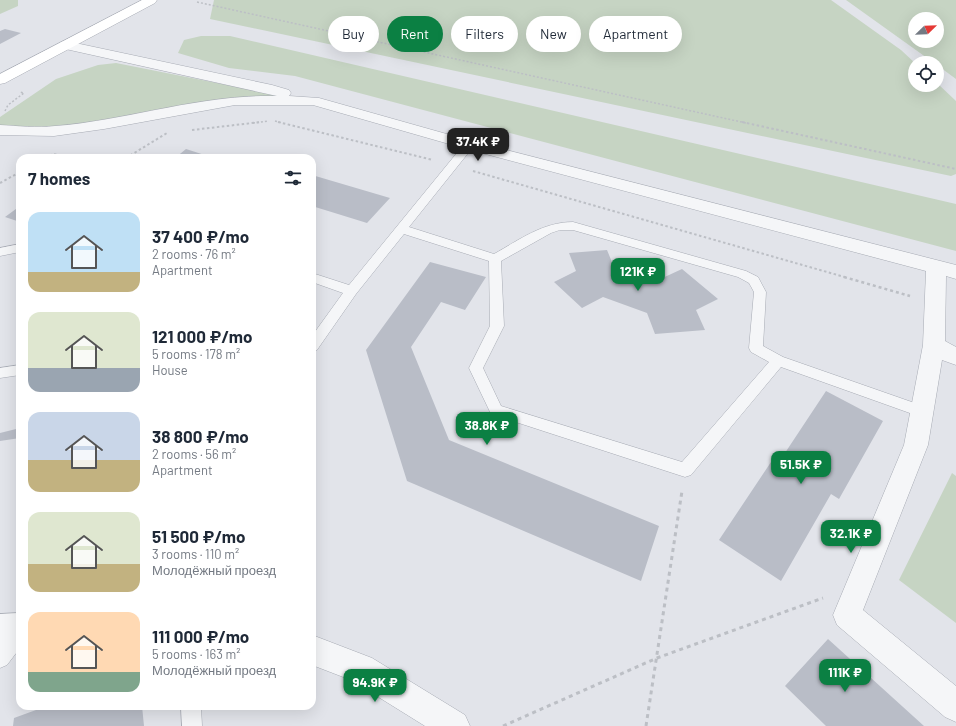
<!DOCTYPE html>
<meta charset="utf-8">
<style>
body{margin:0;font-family:Barlow,sans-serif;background:#f2f2f3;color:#1f2937;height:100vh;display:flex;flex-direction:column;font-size:15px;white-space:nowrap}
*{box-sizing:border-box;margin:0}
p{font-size:13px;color:#747a83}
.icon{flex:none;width:22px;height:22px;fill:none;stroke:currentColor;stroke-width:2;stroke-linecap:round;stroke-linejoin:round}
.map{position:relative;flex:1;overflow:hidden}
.drawer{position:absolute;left:16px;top:154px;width:300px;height:556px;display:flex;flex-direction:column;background:#fff;border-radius:12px;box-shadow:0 4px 16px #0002}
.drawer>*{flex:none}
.banner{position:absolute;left:328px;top:16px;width:380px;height:36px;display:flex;gap:8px}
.needle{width:26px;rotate:67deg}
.fabs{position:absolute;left:908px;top:12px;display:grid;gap:8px}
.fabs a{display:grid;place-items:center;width:36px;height:36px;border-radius:50%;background:#fff;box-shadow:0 4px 16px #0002;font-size:20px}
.price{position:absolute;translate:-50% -34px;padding:0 9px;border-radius:8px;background:#0b8043;color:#fff;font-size:13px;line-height:26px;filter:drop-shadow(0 1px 2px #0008)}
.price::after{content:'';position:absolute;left:50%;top:24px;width:12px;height:9px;margin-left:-6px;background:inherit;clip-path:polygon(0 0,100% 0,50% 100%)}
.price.selected{background:#222;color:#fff}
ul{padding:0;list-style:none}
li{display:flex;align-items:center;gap:12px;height:100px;padding:0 12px}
li span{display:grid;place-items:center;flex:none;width:112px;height:80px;border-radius:12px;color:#555}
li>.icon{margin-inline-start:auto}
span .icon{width:48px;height:48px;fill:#fffc;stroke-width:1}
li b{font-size:17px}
h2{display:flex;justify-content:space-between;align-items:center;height:48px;padding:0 12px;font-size:17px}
.pill{padding:0 14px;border-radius:18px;background:#fff;box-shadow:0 4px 16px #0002;font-size:14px;line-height:36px}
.pill.selected{background:#0b8043;color:#fff}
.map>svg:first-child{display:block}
.green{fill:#c6d4c3;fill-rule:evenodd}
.building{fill:#b9bdc7}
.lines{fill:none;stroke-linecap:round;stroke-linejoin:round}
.lane-casing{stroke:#a7abb4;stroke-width:1}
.street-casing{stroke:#a7abb4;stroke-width:1}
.secondary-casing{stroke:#a7abb4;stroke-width:1}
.path-far3{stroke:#bcbfc5;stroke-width:1.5;stroke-dasharray:2 2;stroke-linecap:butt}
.path-far2{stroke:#bcbfc5;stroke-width:2;stroke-dasharray:2.5 2.5;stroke-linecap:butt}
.path-far1{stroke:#bcbfc5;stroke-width:2.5;stroke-dasharray:3 3;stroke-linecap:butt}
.path{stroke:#bcbfc5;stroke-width:3;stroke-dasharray:4 4;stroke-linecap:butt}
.lane{fill:#f5f6f8;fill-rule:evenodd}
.street{fill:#f5f6f8;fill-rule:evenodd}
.secondary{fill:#fff;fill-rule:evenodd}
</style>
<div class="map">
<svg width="956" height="726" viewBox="0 0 956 726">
<rect width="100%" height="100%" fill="#e2e4ea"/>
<path class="green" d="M0,0H18V6L0,14Z
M214,0H831L901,50L915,63V85H937V83L956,101V174L951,176L210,19Z
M846,0H956V79L937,65V63H934ZM915,19H937V41H915Z
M201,36H230L956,204V251L295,76L229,68L178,53L184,40Z
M116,63L277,95L274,100L235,101L104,124L0,130V117L56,79L98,65Z
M952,473L956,476V623L899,580Z"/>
<path class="building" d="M5,29L21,33L0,44V31Z
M186,149L214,158H175Z
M312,175L390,198L367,223L312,206Z
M20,206V222L5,217Z
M607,250L614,267L656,281L682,269L718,299L696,310L705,330L655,334L647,313L603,297L582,308L554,282L576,271L569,253Z
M430,262L486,277L465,310L441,302L411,347L449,440L659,526L641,581L407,481L366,350Z
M826,391L883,421L839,499L831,494L781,581L719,540L773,459L779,462Z
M20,428V438L0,441V433Z
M828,639L924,726H826L785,686Z
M47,706H142L144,726H13L14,718Z"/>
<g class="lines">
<g class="lane-casing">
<path id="lane" d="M469,142L473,143L474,145L473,147L409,227L494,254C519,240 543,222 573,222L746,271L758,277L766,292L763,346L783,357L926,407L928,411L926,415L921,417L781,367L691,475L685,477L491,414L469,368L490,326L489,261L404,234L356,294L317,350L312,351V336L343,293L312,282V273L349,285L465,143ZM560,230H573L738,277L749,283L754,292L749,348L751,352L769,362L682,462L501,406L483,368L504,326L501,261L551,233Z
M20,244V252L0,256V248Z
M20,365V375L0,378V368Z
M20,624V648L7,665L0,668V643L13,626Z
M181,706H201L202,726H182Z"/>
</g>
<g class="street-casing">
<path id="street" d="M66,41L272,85L289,90L291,93L289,96L319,98L475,142L956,265V279L946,276L945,341L956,347V365L942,360L928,445L863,610L956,686V722L945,717L837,625L833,615L904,445L923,345L926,271L463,148L313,105H235L104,129L54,136L0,135V125C18,126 37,128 55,126C129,120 201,94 277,96L61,48L59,45L61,42Z
M20,613V643L0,644V614Z
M312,635L372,658L465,715L470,726H425L351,680L312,665Z"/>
</g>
<g class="secondary-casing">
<path id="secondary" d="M142,0H157L155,3L5,83L0,84V74Z"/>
</g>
<path class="path-far3" d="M197,2L746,123
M5,111L8,105L24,93L20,92
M275,121L282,123
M253,123L268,121"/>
<path class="path-far2" d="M278,122L433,160
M742,122L956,169
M192,130L261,122
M45,158L53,154L73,158
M126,158L167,133
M473,171L848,278
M0,183L20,172"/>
<path class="path-far1" d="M844,277L910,296"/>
<path class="path" d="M503,726L657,658L823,598
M646,726L682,491"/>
<use href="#lane" class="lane"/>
<use href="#street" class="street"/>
<use href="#secondary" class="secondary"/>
</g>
</svg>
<div class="fabs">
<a><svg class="needle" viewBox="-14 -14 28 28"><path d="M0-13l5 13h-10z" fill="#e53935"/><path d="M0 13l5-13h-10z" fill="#747a83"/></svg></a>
<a><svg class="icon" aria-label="locate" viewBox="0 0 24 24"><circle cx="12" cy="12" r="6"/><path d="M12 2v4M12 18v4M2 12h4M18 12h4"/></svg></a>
</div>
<b class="price selected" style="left:478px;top:162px">37.4K ₽</b>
<b class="price" style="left:638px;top:292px">121K ₽</b>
<b class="price" style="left:487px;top:446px">38.8K ₽</b>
<b class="price" style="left:801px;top:485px">51.5K ₽</b>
<b class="price" style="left:851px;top:554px">32.1K ₽</b>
<b class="price" style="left:845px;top:693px">111K ₽</b>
<b class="price" style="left:375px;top:703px">94.9K ₽</b>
<div class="banner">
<a class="pill">Buy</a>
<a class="pill selected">Rent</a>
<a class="pill">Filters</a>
<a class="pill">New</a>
<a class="pill">Apartment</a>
</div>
<section class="drawer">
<h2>7 homes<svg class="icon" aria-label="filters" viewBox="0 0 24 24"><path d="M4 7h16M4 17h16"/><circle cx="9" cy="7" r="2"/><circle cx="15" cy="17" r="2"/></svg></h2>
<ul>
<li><span style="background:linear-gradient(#bfe0f5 75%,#c2b280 0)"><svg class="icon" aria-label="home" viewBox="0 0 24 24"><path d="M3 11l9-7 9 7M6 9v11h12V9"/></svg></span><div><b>37 400 ₽/mo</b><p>2 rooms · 76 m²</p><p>Apartment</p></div></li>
<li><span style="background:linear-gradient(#dfe7d0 70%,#9aa5b1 0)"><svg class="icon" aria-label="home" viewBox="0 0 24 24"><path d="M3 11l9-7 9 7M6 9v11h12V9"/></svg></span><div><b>121 000 ₽/mo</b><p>5 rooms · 178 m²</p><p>House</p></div></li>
<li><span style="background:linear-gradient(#c9d6e8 60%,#c2b280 0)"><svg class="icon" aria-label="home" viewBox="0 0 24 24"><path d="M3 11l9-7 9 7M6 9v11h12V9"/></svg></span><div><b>38 800 ₽/mo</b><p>2 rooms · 56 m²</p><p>Apartment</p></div></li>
<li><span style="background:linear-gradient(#dfe7d0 65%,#c2b280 0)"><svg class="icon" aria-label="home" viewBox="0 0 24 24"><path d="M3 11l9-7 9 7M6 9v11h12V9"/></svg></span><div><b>51 500 ₽/mo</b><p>3 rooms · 110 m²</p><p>Молодёжный проезд</p></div></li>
<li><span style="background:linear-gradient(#ffd9b3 75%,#7fa58c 0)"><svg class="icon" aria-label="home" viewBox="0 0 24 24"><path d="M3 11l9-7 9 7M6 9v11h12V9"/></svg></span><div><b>111 000 ₽/mo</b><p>5 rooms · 163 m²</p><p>Молодёжный проезд</p></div></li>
</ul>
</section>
</div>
